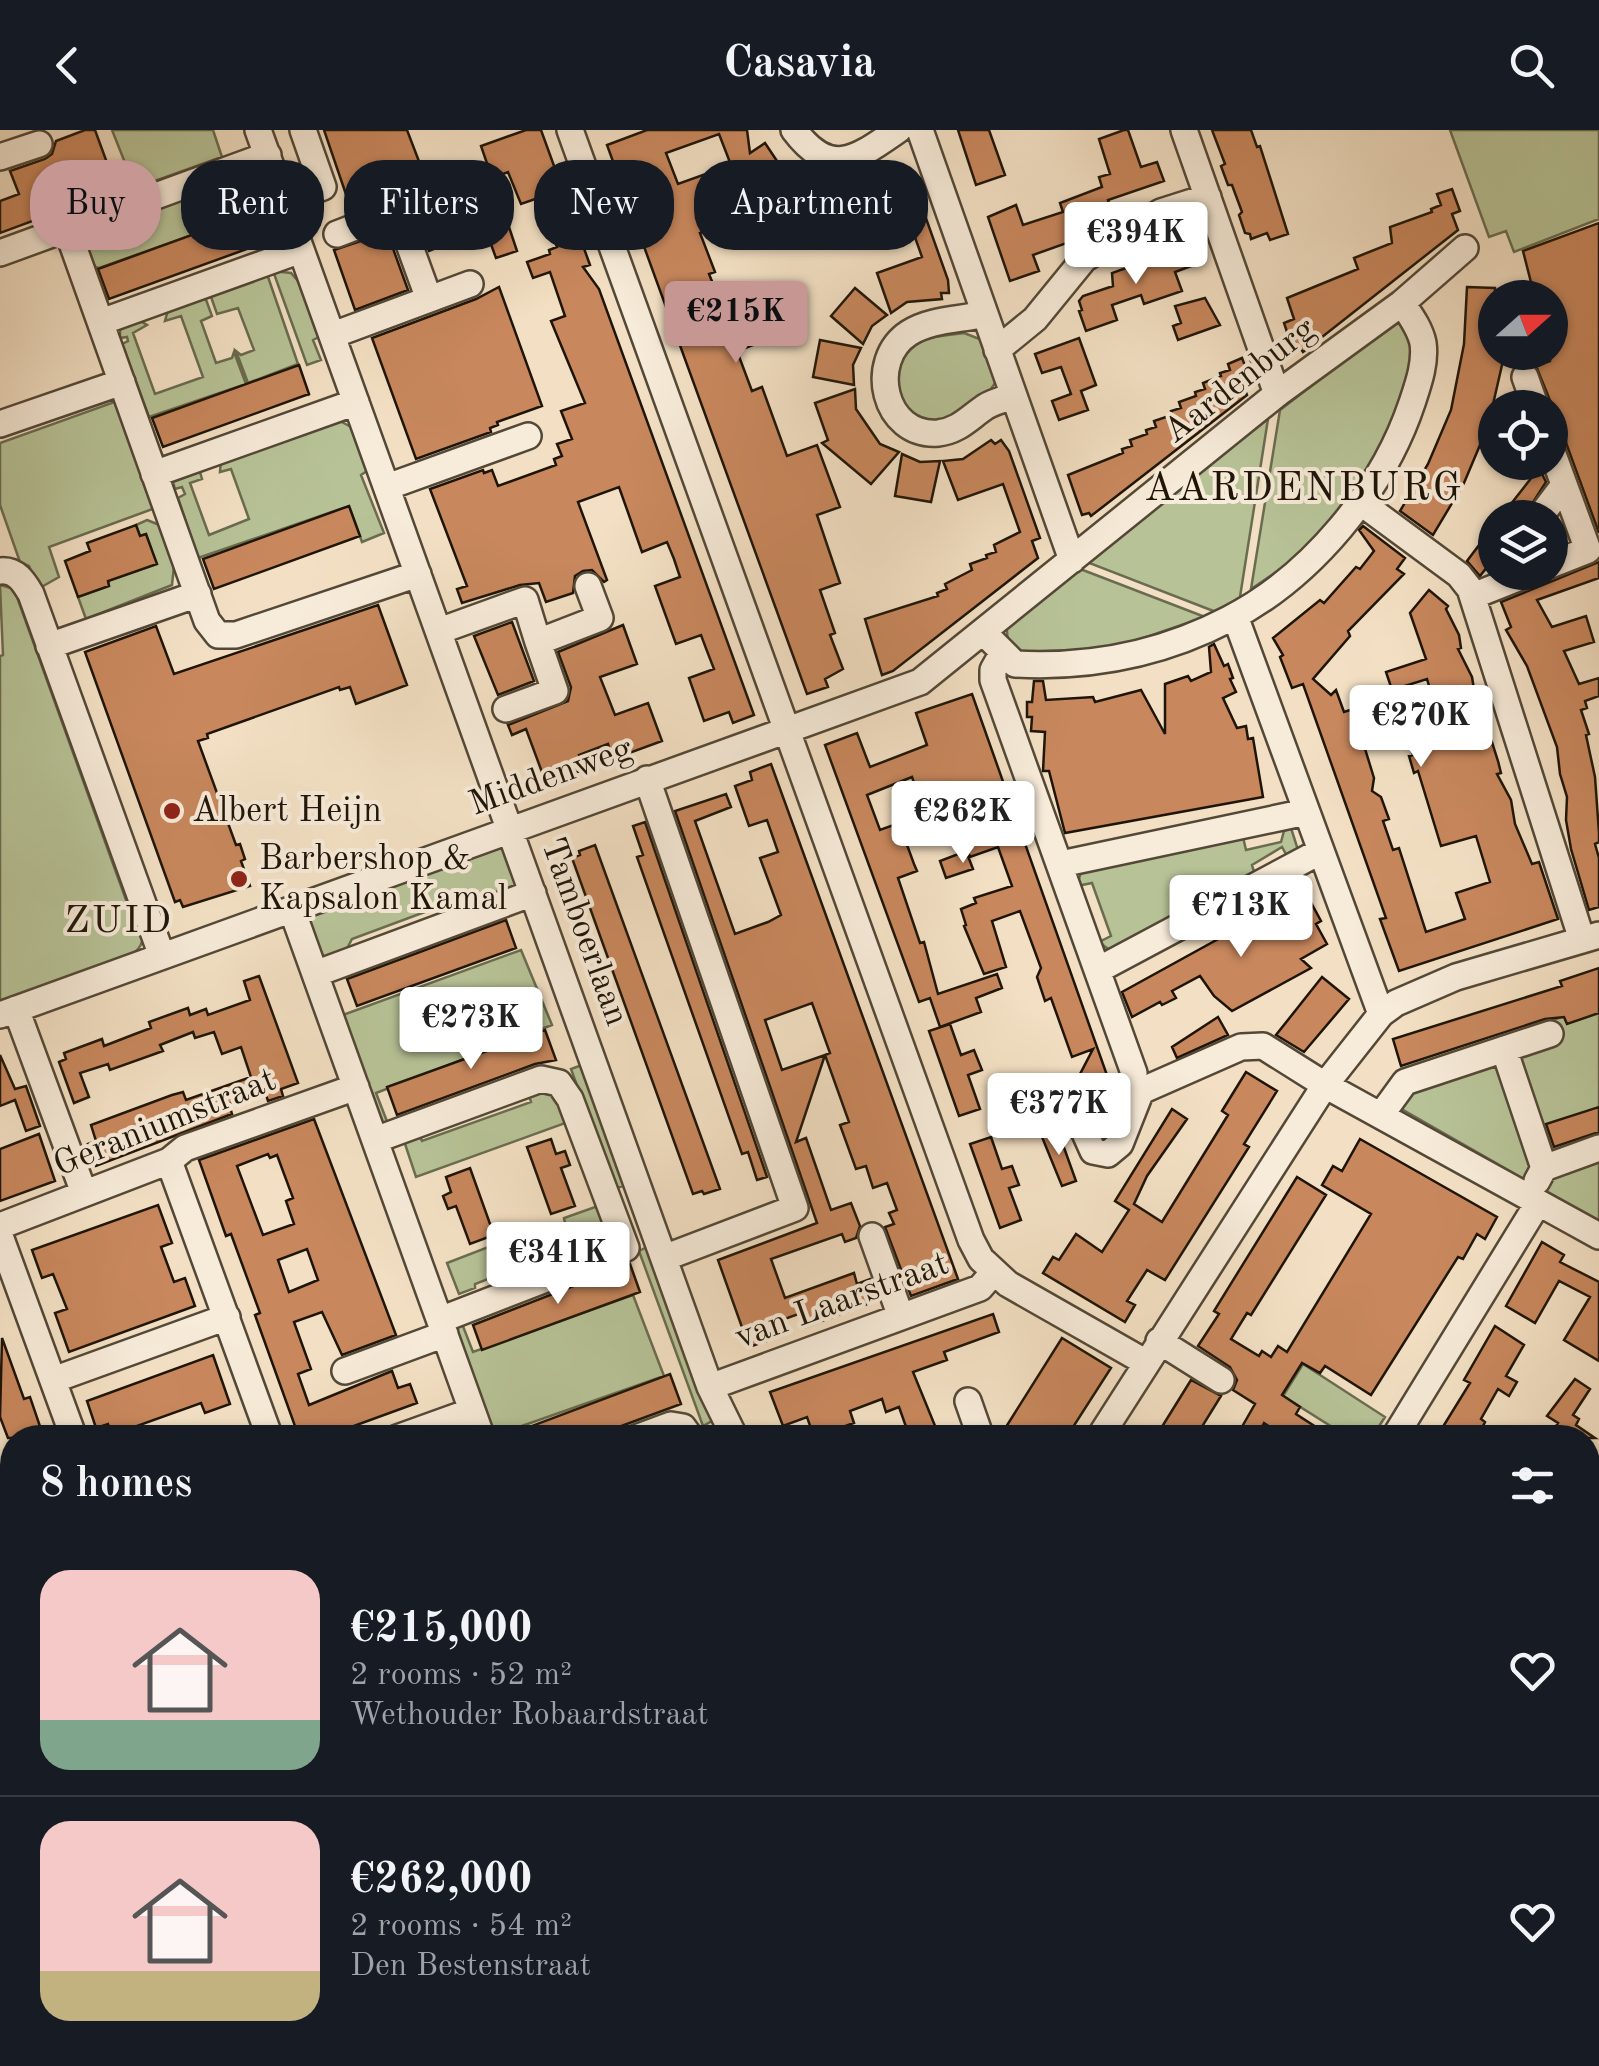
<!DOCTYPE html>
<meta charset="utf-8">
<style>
body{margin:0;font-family:"Old Standard TT",serif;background:#242831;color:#f1f3f6;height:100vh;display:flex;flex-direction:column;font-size:38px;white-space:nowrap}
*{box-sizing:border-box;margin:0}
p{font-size:32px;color:#9ea1a6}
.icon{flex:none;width:55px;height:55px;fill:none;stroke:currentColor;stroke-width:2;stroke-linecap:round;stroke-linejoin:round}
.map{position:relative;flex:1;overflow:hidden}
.details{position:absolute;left:0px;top:1295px;width:1600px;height:642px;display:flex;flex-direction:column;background:#171b24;border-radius:40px 40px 0 0;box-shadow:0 2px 8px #0004}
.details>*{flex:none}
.top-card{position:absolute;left:30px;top:30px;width:1000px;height:90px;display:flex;gap:20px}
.needle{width:65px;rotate:69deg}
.tools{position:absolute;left:1478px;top:150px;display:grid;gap:20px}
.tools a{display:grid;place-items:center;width:90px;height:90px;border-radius:50%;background:#171b24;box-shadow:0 2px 8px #0004;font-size:50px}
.price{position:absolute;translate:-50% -85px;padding:0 22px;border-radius:10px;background:#fff;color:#222;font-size:32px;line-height:65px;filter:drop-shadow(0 2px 5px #0008)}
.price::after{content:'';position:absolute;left:50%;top:60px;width:30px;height:22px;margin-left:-15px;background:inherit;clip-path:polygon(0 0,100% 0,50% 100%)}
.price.current{background:#c59692;color:#111}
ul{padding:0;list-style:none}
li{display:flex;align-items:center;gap:30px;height:250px;padding:0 40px}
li+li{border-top:2px solid #363941}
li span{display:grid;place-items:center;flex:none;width:280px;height:200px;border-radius:30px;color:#555}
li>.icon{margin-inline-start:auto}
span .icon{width:120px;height:120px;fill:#fffc;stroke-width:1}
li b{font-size:42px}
h2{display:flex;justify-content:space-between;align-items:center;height:120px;padding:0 40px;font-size:42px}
.pill{padding:0 35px;border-radius:40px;background:#171b24;box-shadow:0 2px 8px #0004;font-size:35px;line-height:90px}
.pill.current{background:#c59692;color:#111}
header{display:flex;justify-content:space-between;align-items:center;height:130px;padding:0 40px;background:#171b24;font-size:45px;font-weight:600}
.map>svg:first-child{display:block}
.green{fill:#b7c397;stroke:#6a6c50;stroke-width:2.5}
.building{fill:#c8875d;stroke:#1e1508;stroke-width:2.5;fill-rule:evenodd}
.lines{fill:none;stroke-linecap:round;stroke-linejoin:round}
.minor-casing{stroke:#534837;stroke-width:30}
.minor{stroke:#f7ebd9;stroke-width:25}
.poi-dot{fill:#8f2418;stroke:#f7ebd9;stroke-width:4}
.labels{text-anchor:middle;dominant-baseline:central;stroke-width:8;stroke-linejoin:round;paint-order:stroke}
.street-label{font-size:35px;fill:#1e1508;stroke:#f7ebd9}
.poi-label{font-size:35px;fill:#1e1508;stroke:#f7ebd9;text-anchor:start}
.neighbourhood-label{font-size:38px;letter-spacing:2.5px;fill:#1e1508;stroke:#f7ebd9}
.quarter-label{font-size:40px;letter-spacing:2.5px;fill:#1e1508;stroke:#f7ebd9}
</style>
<header><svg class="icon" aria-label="back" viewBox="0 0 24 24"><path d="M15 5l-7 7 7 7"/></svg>Casavia<svg class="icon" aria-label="search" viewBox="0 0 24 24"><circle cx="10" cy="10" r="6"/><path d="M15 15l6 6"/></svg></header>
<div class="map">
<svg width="1599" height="1936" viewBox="0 0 1599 1936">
<rect width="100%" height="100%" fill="#f3e0c4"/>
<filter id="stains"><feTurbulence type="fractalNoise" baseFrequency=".002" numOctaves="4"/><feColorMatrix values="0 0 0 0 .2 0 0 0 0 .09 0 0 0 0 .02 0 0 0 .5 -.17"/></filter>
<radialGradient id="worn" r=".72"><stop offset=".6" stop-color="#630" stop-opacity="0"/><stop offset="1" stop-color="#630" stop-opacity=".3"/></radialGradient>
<path class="green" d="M112,0H213L222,27L135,58Z
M1450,0H1599V89L1514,122L1506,101L1489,107Z
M229,53L235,54L246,84L243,87L99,138L95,137L86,115L94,102Z
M273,141L291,143L298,151L319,207L313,210L321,230L307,235Z
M267,144L309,266L298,234L248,253L236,221L241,225L254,220L238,178L217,184L210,164Z
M205,167L212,186L201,191L216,233L232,228L234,222L246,254L149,287L122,214L128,211L127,207L120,208V200L137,189L147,195L133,203L155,264L203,247L181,186L165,191L168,180Z
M1400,187C1409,199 1415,215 1413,230C1410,263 1365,350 1345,378C1321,410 1285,437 1251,459L1280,280Z
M964,203L982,210L997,250C991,259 985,269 977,275C954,292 916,302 900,270C895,262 896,249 895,239C918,205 926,208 964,203Z
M117,271L158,377L49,417L59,447L38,459L29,436L20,432L0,375V313Z
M1268,289L1240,467L1216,482L1084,431Z
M340,291L351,297L367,341L361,345L384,403L362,412L349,376L198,428L178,368L185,364L182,357L175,359L173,352L177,346L195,339L200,342L202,349L190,353L209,405L249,389L231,339L220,342L221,329Z
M147,390L167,398L179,433L174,436L172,455L86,489L78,467L109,456L108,451L156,434L146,404L140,406L136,395Z
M1075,437L1205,487L1120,516L1065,525L1020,523L1008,513L1006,490Z
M0,455L11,458L17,467L131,784L139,789C144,803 146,813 134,823L0,872V526L3,525Z
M1291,698L1299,723L1288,728L1282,717L1252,735L1256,748L1112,822L1099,812L1111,806L1092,753L1077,756L1081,742L1243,707L1246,720L1281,712L1284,701Z
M501,718L510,725L519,757L478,775L476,763L352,809L342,828L322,835L305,788Z
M521,820L552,895L376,963L388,994L384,996L378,991L340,886Z
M1599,874V1008L1551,1024L1518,925L1558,907L1553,890Z
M1497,932L1533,1035L1524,1049L1398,977L1408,961Z
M582,935L584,945L624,1056L614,1058L571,939Z
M546,956L571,991L416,1047L402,1005L417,1000L422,1011L531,972L527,959Z
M1599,1027V1093L1543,1061L1553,1044Z
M601,1075L611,1113L589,1125L583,1112L475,1154V1158L459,1164L447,1133L496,1114L499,1121L566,1098L564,1088Z
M647,1117L712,1287V1291L703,1296L639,1121Z
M633,1165L664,1246L502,1303L503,1307H492L453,1199L459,1186L473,1222Z
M1303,1234L1385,1287L1372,1307H1348L1283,1266Z"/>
<path class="building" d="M85,0H95L117,60L92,69L88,59L50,72L54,83L0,103V71L19,64L10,41L45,29L52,24L56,11Z
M324,0H407L425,47L350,76Z
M526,0H541L590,135L583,137L599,159L754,585L733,593L729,582L704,591L689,548L714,539L707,521L701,505L676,514L655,456L680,447L674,429L667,412L642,422L619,357L578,372L607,450L604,452L592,440L583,441L575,446L573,463L546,472L539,453L520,455L462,473L457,459L467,456L430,359L483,340L484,343L492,340L498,356L556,335L554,329L562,326L557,314L572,309L561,281L585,273L551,191L565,186L550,142L533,148L527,132L550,124L549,120L557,117L538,68L521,74L508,42L492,48L481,16Z
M647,0H747L750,23L765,13L795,58L774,82L760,70L755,76L723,49L736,86L711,95L712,99L700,103L715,142L709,144L720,171L741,163L748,185L743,187L753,215L737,221L752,261L762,257L787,326L817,315L840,377L817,385L840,453L820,460L835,503L830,505L843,539L825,549L828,557L807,564L607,15ZM719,4L731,35L678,54L666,23Z
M958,0H989L1005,45L976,55Z
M1124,0H1128L1141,37L1157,32L1164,51L1108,70L1113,86L1108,87L1110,90L1076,102L1078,109L1033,125L1039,141L1010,151L988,87L1016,75L1023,95L1063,82L1060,73L1102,57L1099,47L1110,44L1099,9Z
M1212,0H1251L1257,17L1260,16L1288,104L1270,110L1267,103L1251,109L1250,104L1245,103L1239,85L1242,82L1232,55H1228L1221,36L1225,34Z
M895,37L898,42L904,37L912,49L948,150L949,163H941L942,169L907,172L891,183L877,143L922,127L906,82L861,98L847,58L866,57Z
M806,52L824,60L842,58L835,100L798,93Z
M1452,59L1460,81L1452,84L1458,100L1303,222L1300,218L1293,220L1284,193L1294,189L1287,168L1358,139L1354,128L1392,113L1390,97L1432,82L1431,79L1441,75L1437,64Z
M464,64L474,93L504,82L517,121L496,128L488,106L473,112L470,105L429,121L414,82Z
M244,86L255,116L109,169L98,139Z
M1599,93V403L1565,310L1555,301L1550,287L1551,273L1536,236L1550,231V168H1535L1523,121Z
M387,102L408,160L355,180L334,120Z
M1187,116L1194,135L1175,142L1182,161L1144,174L1141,165L1112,175L1117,190L1086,201L1079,181L1082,180L1079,171L1083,166L1113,156L1112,143Z
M499,157L542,276L497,292L498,295L490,298L491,302L416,329L372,208L476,169Z
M1467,157L1495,158V222H1505L1488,296L1464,353L1433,405L1400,381L1428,334L1451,280L1464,214Z
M855,158L887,185L872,196L863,214L831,186Z
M1205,168L1220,195L1178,210L1173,196L1181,193L1175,176Z
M1079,208L1096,255L1081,261L1088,280L1059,290L1052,271L1071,264L1061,237L1042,243L1035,224Z
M820,210L861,218L853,235L854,255L813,247Z
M1242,228L1249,246L1241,249L1247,265L1091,386L1089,383L1082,385L1068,345L1123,323L1122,319L1132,316L1130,310L1147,304L1146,300L1156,297L1154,291L1172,285L1171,281L1181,278L1179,272L1196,266L1195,262L1205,259L1203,253L1221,246L1220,243L1230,240L1228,234Z
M299,235L309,264L163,317L152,288Z
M855,259L856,279L880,314L899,322L871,354L822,313L828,310L815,273Z
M991,310L995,314L1001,310L1009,321L1040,408L1032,411L1038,428L893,541L882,545L865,489L938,466L937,463L947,459L945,454L972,440L970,434L987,428L986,425L996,422L994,415L1020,402L1003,354L958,370L943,331L963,329Z
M902,324L920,332L940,331L931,372L895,366Z
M1539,338L1546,352L1523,388H1500Z
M349,376L360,406L214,459L203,429Z
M1495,394V427L1480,446L1467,431Z
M136,395L140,406L146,404L157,434L108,451L109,456L78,467L65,431L90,421L87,413Z
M1363,396L1405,428L1397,439L1404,444L1348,501L1350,506L1313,549L1331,565L1336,560L1344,582L1350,580L1358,596L1374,648L1372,661L1381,667L1389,689L1383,691L1393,720L1399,718L1426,802L1465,789L1456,763L1490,752L1476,706L1441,716L1418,641L1414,643L1409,626L1413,625L1401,591L1436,580L1427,549L1392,560L1386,542L1426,529L1410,483L1429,460L1448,476L1446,479L1459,505L1461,518L1458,519L1472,547L1477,577L1483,584L1498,631L1501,643L1497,644L1511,670L1515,694L1532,734L1539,732L1558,789L1399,841L1380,789L1386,788L1303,554L1292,558L1280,527L1283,525L1273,508L1320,470L1324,473L1356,437L1360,439L1374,421L1359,400Z
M1599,432V448L1537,470L1552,497L1586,486L1594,512L1564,521L1579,554L1599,548V566L1585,571L1587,578L1581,580L1589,604L1586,605L1595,647L1599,703V712L1595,714L1599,728V777L1589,780L1571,719L1566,690L1567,667L1560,644L1557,617L1527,536L1506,500L1511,497L1501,472Z
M378,475L407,555L356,574L350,557L340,560L339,557L207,604L208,608L198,611L236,715L240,714L245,729L241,731L250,756L183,777L180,770L175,772L85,522L156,496L174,544Z
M512,492L534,551L498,565L474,506Z
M623,495L637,534L600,547L615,585L648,573L662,611L613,629L608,614L579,625L584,640L546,653L526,599L512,605L508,595L568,571L571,557L558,522Z
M1214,514L1224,536L1228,534L1233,548L1230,549L1236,562L1223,568L1237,598L1246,596L1248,609L1253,608L1263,667L1065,703L1049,641H1043L1045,602L1031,601L1032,587H1027V572H1032L1034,551H1043L1046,570L1093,567L1095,572L1141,560L1165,604V554L1188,546L1191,551L1211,542L1209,517Z
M972,564L1108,948L1094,954L1096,961L1065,973L1093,919L1072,927L1051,868L1045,871L1037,847L1041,838L1020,781L992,791L1006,837L984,844L964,796L966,795L961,779L976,773L974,768L1012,756L998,717L970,727L951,678L926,686L912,647L867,665L880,700L899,693L914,734L917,741L898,748L920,813L924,812L938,864L997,844L1002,858L976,868L981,882L940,897L930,868L919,872L825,615L857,603L870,637L927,615L916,583Z
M771,634L958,1149L911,1166L885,1097L894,1094L889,1083L897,1080L887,1053L873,1058L866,1036L856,1039L840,995L849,992L825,925L830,923L812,873L765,890L782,940L825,925L796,1012L806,1008L831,1080L851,1073L860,1096L856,1108L845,1112L842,1104L771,1129L785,1168L854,1143L857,1154L870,1149L878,1170L806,1197L801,1183L765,1196L770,1210L749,1217L718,1130L817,1093L675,681L726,664L731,677L695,691L735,804L768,792L781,785L760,728L778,722L767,690L749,696L735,656L752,650L750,642Z
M645,692L767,1047L757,1050L748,1022L742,1024L637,727L643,725L633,696Z
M595,715L720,1059L704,1064L702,1061L693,1064L572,728L580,725L579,721Z
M966,721L973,739L946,748L940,731Z
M1298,765L1302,773L1309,769L1321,791L1316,794L1327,814L1301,829L1311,838L1232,881L1214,866L1200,846L1172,861L1176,868L1162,875L1160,872L1132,887L1122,862Z
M506,790L516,818L357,876L347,849Z
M1599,838V883L1567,894L1564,887L1545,889L1401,936L1393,909L1562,856L1560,851Z
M259,846L298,953L281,959L283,966L268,971L265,962L229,974L232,984L96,1036L88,1014L96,1011L91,995L172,965L183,962L186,970L251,947L241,917L222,924L214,902L195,908L193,902L160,915L163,921L110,940L108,934L80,943L89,967L74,973L59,932L66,929L64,923L102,909L104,916L135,904L151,898L149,892L188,878L190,885L206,879L208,885L250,870L244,851Z
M1322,847L1349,869L1304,922L1276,905Z
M1218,887L1228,905L1177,928L1172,917Z
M950,894L961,925L974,920L982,940L968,945L980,979L959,986L929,901Z
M545,900L556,930L535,934L397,985L387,957Z
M0,925L15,959L26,956L40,996L26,1001L15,970L0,976Z
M1246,942L1277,961L1244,1014L1249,1017L1165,1150L1147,1140L1127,1171L1135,1175L1125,1192L1043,1143L1053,1127L1059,1130L1076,1104L1102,1122L1129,1080L1115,1071L1172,979L1187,989L1147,1046L1134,1074L1162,1092L1228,985L1222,981Z
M1599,977V1002L1554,1017L1546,994Z
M314,989L396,1205L342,1225L322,1182L294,1192L311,1239L298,1244L309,1275L392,1241L398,1258L410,1254L417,1273L321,1308H286L284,1300L295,1296L255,1185L260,1183L231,1104L226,1106L199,1030ZM268,1024L270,1028L277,1025L293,1068L286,1071L294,1094L263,1105L237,1036ZM307,1119L318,1150L289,1162L278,1130Z
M1058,1001L1076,1051L1062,1056L1042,1007Z
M39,1004L55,1051L0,1071V1019Z
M991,1007L1002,1039L1012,1036L1019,1055L1009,1058L1021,1090L1000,1098L970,1014Z
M551,1009L556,1024L565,1021L570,1035L561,1038L575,1076L551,1084L527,1017Z
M1360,1009L1497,1087L1485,1109L1477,1104L1463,1129L1458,1127L1371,1265L1325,1236L1320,1243L1302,1233L1282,1265L1300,1277L1296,1284L1333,1308H1287L1264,1293L1256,1308H1248L1239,1302L1255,1274L1233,1260L1237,1250L1230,1237L1198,1216L1219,1184L1214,1181L1297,1047L1326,1065L1251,1185L1247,1183L1231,1209L1259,1226L1262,1221L1271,1227L1278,1216L1287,1222L1371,1084L1322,1055L1333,1036L1342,1041Z
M470,1038L494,1105L470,1114L456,1076L448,1079L443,1066L451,1062L446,1047Z
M158,1075L172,1113L161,1117L174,1152L185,1148L195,1176L69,1222L55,1183L67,1179L53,1144L42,1148L32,1120Z
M1542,1112L1564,1125L1560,1132L1599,1152V1231L1564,1210L1590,1167L1559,1151L1535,1193L1506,1176Z
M630,1134L640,1162L482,1220L473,1195Z
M993,1184L999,1202L944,1222L947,1230L913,1242L940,1308H910L899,1277L886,1282L882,1269L850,1281L854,1293L814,1307L807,1287L783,1296L770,1262Z
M1495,1196L1524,1215L1506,1246L1517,1252L1509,1266L1498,1259L1481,1289L1485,1292L1482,1298L1498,1308H1436L1470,1253L1464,1250Z
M2,1208L24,1269L30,1267L44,1308H8L0,1287Z
M1062,1208L1111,1238L1066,1308H999Z
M213,1225L230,1274L205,1283L201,1273L112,1305L108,1294L96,1298L87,1271Z
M670,1244L681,1274L589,1308H500Z
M1575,1249L1590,1259L1573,1285L1579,1289L1576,1295L1595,1308H1549L1558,1293L1547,1286Z
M1191,1250L1221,1266L1195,1308H1155Z"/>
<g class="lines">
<g class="minor-casing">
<path id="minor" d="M258,0L710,1257L735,1308
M570,0L971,1110L981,1129L1008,1154L1145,1232
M794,0C831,49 856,29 898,0
M920,0L1072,430
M1184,0L1277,264
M0,27L39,14
M284,72L323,57L303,0
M67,99L207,491L218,505H236L418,444
M337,104L397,81L429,169
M0,123L268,25
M984,184C960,190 931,189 909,203C867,230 883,307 938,303C958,301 969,288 985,277C993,272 1004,269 1014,266
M101,192L301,120
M333,205L470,154
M997,220L1035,189L1084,129L1161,82L1208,67
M1525,247L1536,278
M0,294L122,252
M1550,316L1588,420L1550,435
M154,344L356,272
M387,357L528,306
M1360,372L1459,445L1470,459L1582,810
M1539,388L1564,355
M0,441C16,439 24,452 31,464L162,826
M1473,466L1533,442
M1235,486L1381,884
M439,501L525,470L538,512L600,488L588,456
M983,502L1015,534C1090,538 1162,524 1229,489C1311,447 1383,360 1412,273C1418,255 1426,233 1423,213C1420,198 1410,185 1402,173
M49,516L198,464
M1002,524L993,540V550L1134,943
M506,579L555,561L538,512
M647,649L795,1078L664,1128
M1061,734L1306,682
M292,780L482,1308
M1098,840L1321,721
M315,844L533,763
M16,879L84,1063
M0,885L920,552L1277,264L1402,173L1465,118
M1504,919L1544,1038
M1141,961L1086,982L1080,992L1093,1021L1108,1024L1120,1014L1141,961L1241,917L1263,916L1325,955L1599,1106
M1381,985L1405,952L1550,904
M375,1010L541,949L559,953L570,969L626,1118L440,1190
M169,1031L270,1308
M1537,1051L1544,1038L1599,1018
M0,1096L169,1031L185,1018L356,957
M0,1106L74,1308
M872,1106L901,1187
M1159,1211L1221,1250
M345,1241L445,1204
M53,1250L227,1187
M710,1257L980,1158L993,1143
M968,1271L981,1308
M397,1308L472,1281
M636,1308L671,1295L683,1297L691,1308
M1099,1308L1325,955L1381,884L1396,873L1456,847L1599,805
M1394,1308L1538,1073
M0,1449L12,1444
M1588,1532L1599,1514
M0,1701L12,1735
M1588,1724L1592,1729L1599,1727
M0,1908L10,1936
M83,1925L87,1936
M416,1925L420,1936
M705,1925L709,1936
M834,1925L838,1936
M994,1925L998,1936
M1178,1925L1196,1936
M168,1936L198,1925
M859,1936L890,1925
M1326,1936L1333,1925"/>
</g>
<use href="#minor" class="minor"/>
</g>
<g class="poi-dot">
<circle cx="172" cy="681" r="10"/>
<circle cx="239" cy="749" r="10"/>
</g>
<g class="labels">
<g class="street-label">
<text transform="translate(1240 251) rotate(-38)">Aardenburg</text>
<text transform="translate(551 647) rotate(-20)">Middenweg</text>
<text transform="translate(584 802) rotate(70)">Tamboerlaan</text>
<text transform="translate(165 993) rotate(-22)">Geraniumstraat</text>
<text transform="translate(842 1171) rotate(-20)">van Laarstraat</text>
</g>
<g class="poi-label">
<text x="192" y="681">Albert Heijn</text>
<text x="259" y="729">Barbershop &amp;<tspan x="259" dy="40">Kapsalon Kamal</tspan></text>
</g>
<g class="neighbourhood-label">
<text x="119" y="792">ZUID</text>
</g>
<g class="quarter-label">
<text x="1304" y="360">AARDENBURG</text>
</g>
</g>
<rect width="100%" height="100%" filter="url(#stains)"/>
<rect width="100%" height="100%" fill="url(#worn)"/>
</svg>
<div class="tools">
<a><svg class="needle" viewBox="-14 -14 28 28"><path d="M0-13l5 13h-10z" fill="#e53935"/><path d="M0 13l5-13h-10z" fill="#9ea1a6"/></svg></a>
<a><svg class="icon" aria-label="locate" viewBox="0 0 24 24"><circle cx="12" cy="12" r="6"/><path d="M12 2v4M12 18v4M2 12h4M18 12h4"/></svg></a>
<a><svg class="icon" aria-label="layers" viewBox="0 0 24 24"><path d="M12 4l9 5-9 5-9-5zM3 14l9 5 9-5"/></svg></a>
</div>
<b class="price" style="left:1136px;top:157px">€394K</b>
<b class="price current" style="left:736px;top:236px">€215K</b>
<b class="price" style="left:1421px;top:640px">€270K</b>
<b class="price" style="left:963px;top:736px">€262K</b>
<b class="price" style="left:1241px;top:830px">€713K</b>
<b class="price" style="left:471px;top:942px">€273K</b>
<b class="price" style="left:1059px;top:1028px">€377K</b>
<b class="price" style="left:558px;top:1177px">€341K</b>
<div class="top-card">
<a class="pill current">Buy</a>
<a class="pill">Rent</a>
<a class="pill">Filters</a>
<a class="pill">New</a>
<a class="pill">Apartment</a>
</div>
<section class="details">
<h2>8 homes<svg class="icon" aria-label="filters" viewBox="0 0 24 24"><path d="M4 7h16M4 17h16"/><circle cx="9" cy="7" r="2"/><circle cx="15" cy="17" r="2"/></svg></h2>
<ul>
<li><span style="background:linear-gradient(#f6c9c9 75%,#7fa58c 0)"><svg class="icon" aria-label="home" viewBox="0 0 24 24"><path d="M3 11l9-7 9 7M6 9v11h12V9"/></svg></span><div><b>€215,000</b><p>2 rooms · 52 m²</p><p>Wethouder Robaardstraat</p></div><svg class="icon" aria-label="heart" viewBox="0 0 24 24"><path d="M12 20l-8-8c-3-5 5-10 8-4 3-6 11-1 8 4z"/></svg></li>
<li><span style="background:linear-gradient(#f6c9c9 75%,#c2b280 0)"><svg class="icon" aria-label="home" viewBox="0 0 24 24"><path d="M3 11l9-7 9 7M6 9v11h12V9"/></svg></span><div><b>€262,000</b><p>2 rooms · 54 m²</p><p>Den Bestenstraat</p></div><svg class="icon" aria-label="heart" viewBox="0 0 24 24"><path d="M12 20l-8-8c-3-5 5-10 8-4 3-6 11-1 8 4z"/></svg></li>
</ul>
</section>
</div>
